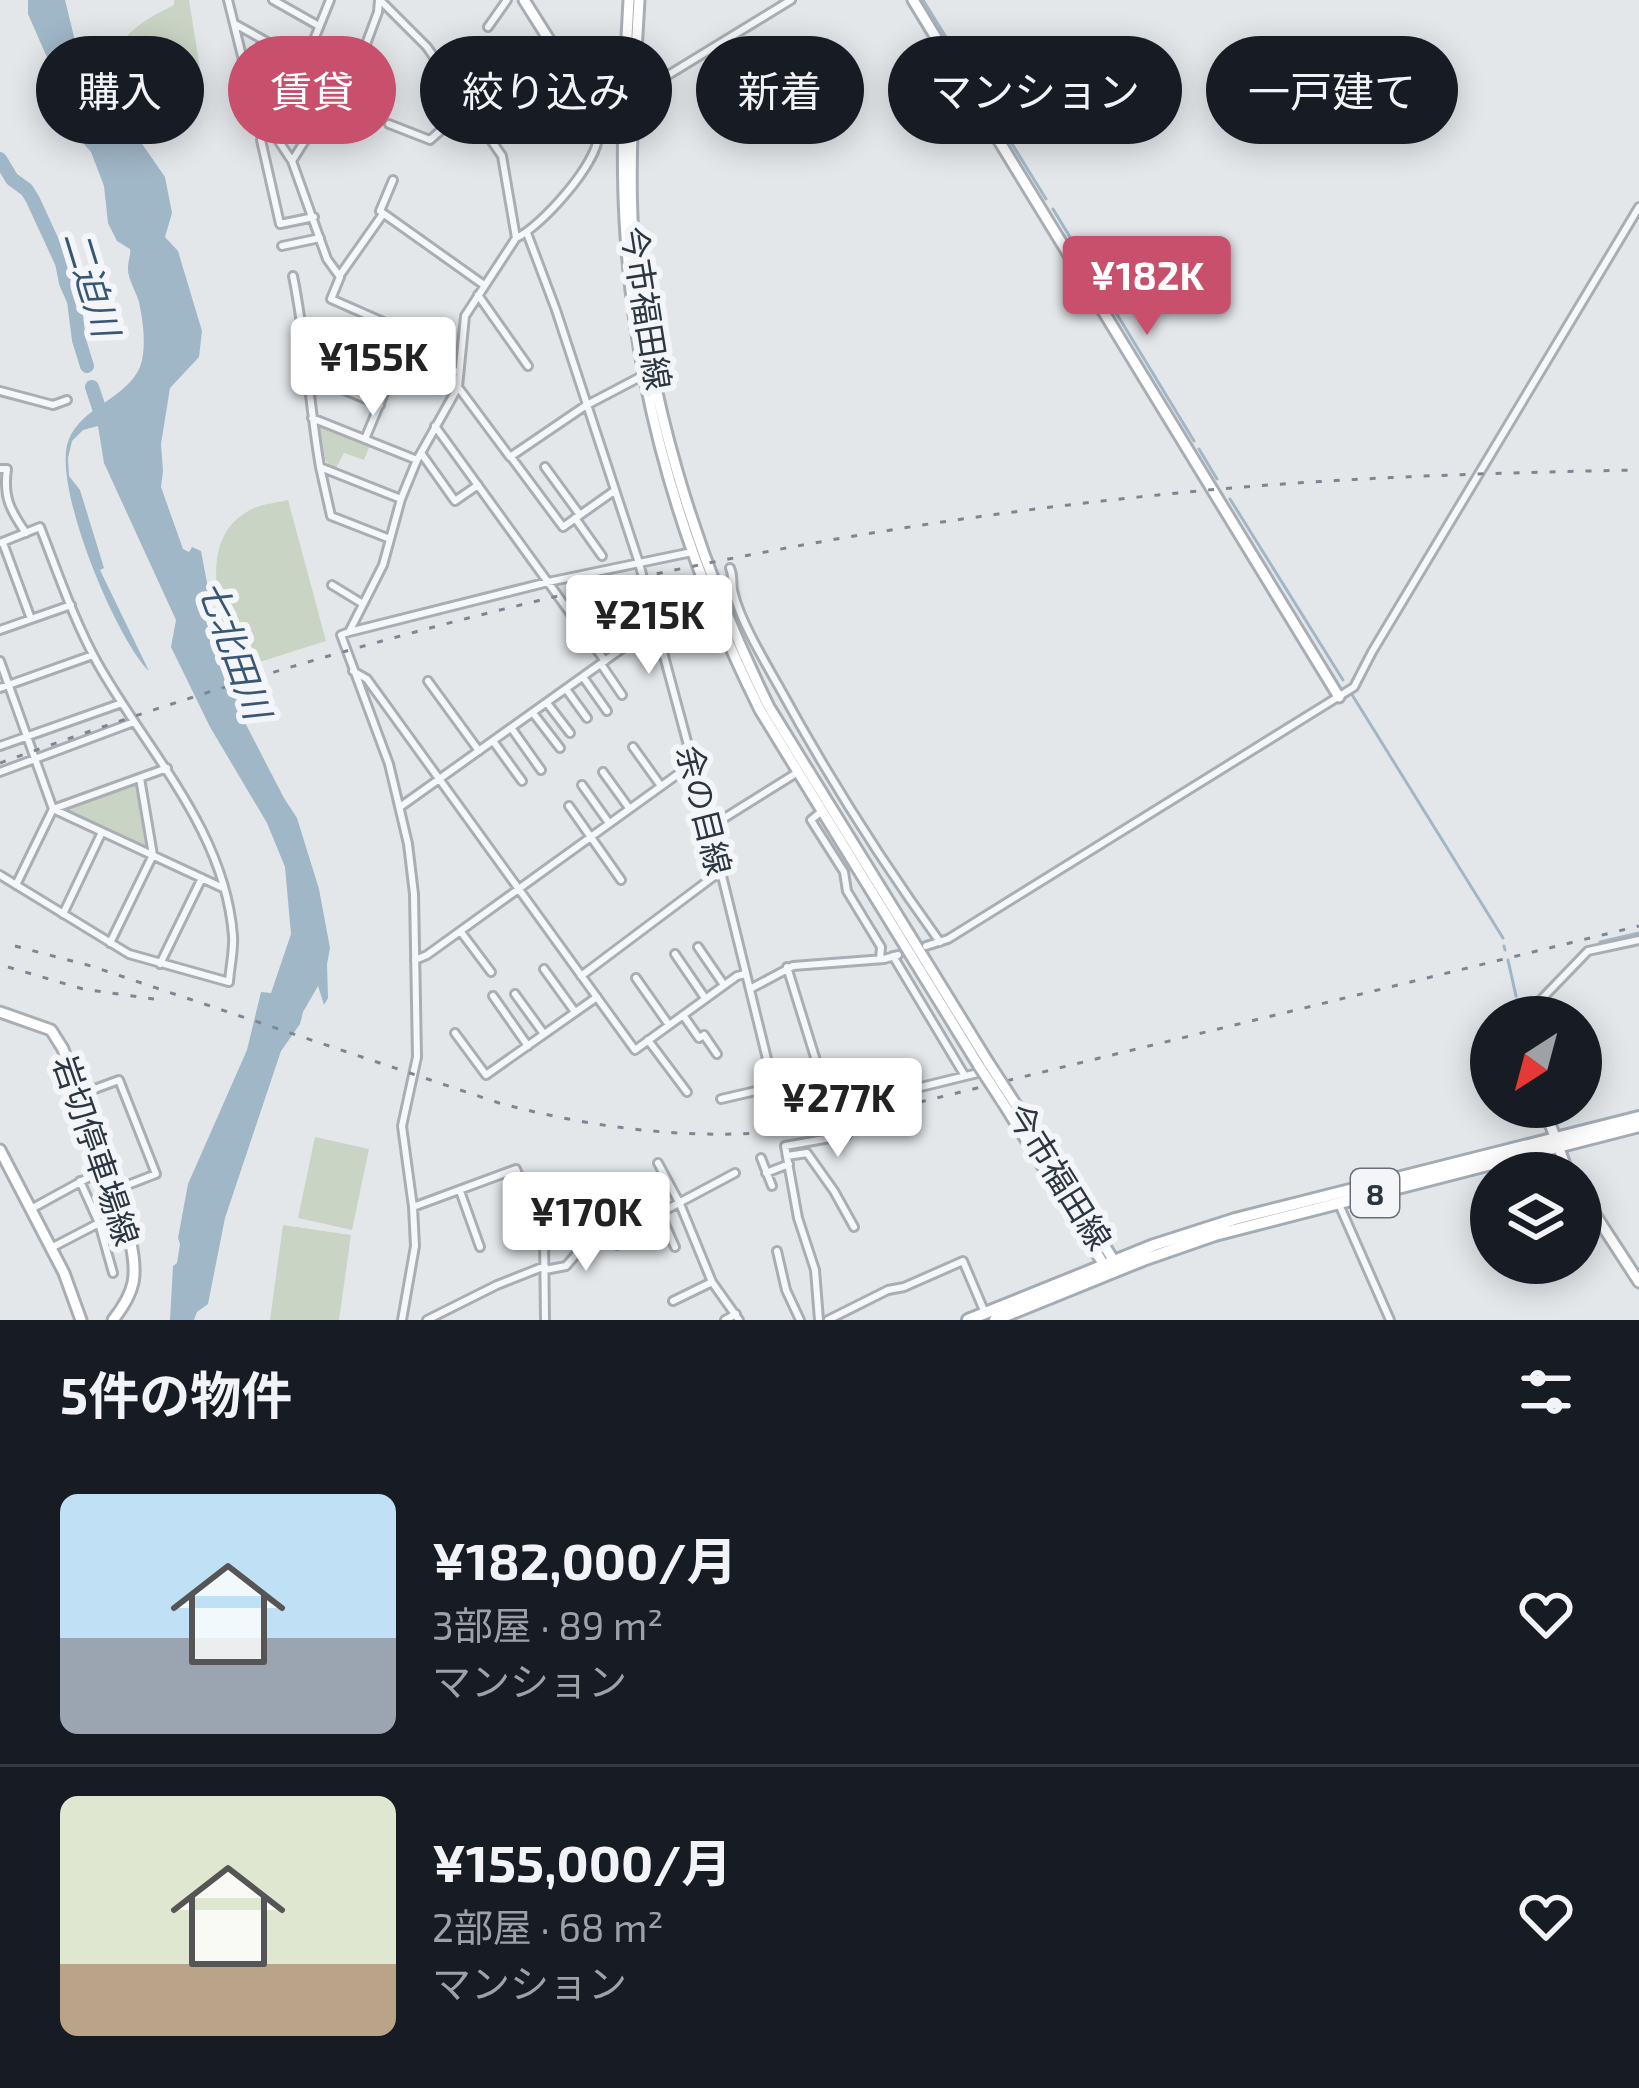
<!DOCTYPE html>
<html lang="ja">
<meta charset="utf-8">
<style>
body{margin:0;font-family:"Exo 2","Noto Sans JP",sans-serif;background:#242831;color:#f1f3f6;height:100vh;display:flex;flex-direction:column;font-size:45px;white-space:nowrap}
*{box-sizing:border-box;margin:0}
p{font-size:39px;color:#9ea1a6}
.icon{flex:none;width:66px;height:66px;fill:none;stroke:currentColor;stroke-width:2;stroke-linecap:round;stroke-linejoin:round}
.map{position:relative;height:1320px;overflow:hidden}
.drawer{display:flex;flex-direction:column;background:#171b24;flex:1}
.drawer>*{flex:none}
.top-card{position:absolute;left:36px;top:36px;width:1569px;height:108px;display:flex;gap:24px}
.needle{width:78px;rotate:216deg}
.fabs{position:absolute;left:1470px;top:996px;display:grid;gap:24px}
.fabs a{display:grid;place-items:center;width:132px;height:132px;border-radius:50%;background:#171b24;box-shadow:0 6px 30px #0003;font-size:60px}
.price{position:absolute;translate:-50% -102px;padding:0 27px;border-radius:12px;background:#fff;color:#222;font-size:39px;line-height:78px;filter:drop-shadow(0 3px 6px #0008)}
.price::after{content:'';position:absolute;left:50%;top:72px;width:36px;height:27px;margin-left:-18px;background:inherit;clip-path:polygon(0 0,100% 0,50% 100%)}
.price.current{background:#c8506c;color:#fff}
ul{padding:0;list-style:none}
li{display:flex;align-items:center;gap:36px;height:300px;padding:0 60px}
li+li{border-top:3px solid #363941}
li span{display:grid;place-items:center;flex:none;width:336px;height:240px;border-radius:18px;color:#555}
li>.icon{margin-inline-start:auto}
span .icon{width:144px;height:144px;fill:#fffc;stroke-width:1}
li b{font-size:51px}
h2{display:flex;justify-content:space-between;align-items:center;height:144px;padding:0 60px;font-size:51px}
.pill{padding:0 42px;border-radius:54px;background:#171b24;box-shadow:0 6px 30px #0003;font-size:42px;line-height:108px}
.pill.current{background:#c8506c;color:#fff}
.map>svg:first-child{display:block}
.green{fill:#cad4c5}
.water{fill:#a0b7c8}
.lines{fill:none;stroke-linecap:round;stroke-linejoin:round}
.stream{stroke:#a0b7c8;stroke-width:3}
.river{stroke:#a0b7c8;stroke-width:14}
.street-casing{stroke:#a8aeb4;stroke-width:12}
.secondary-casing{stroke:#a8aeb4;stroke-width:15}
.primary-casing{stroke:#a3acb5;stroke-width:16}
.street{stroke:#f6f7f9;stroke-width:6}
.secondary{stroke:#fff;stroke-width:9}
.primary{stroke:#fff;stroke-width:10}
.rail{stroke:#7d8793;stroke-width:3;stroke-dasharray:6 12;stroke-linecap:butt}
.secondary-bridge-casing{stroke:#a8aeb4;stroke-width:15;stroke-linecap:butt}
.secondary-bridge{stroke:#fff;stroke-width:9}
.labels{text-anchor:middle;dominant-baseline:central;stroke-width:12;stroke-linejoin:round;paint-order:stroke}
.shield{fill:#f3f5f8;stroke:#686f79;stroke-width:3}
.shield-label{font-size:30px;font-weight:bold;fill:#2c3642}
.street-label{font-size:33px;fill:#2c3642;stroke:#f3f5f8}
.water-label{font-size:36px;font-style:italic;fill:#385774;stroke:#f3f5f8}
</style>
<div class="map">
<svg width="1639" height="1320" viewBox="0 0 1639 1320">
<rect width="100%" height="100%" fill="#e3e7ea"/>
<path class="green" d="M174,0H189L203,87L127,110C101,51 121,31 174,5Z
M321,426L370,445L364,460L344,453L336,468C319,461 320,447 318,430Z
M288,500L326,641L234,670C224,621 192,541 250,510C261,504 276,503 288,500Z
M136,784L149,844L145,848L67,811V808Z
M315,1137L369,1149L352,1230L298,1218Z
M283,1225L351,1235L339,1320H270Z"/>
<path class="water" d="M28,0H65L76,45L89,52L120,112L165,177L172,213L165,237L178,251L202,331L199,357L170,388L161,444L163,471L161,487L183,549L189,552L192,547L201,551L214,620L235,663L230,666L236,685L244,684L249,696L247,706L239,711L284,798L297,818L319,889L330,948L327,964L328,998L324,1005L318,986L303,1012L300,1024L281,1051L225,1218L208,1304L197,1312L194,1320H170L173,1266L177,1263L180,1244L178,1238L188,1184L247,1050L261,992L271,993L291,934L285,867L267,823L210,727L171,647L176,620L104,463L98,426L83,430L72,441L68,458L69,476L80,490L104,568L100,570L149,671C116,639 50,482 69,439C83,406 126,399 140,367C147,348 143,321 139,302C136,291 127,278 128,267C128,261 131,255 130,249L117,241L108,223L104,186L91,152L58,114L47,76L49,62L28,14Z"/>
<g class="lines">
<path class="stream" d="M923,0L1046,199
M1053,209L1194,441
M1199,449L1217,479
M1230,499L1343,680
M1351,693L1503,938
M1600,942L1639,933
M1504,946L1505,950
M1508,960L1516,996"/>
<path class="river" d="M0,159L12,179L27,190L33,200L62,263L66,283L74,301L79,340L87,366
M92,387L103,420"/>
<g class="street-casing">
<path id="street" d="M228,0L247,76L284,96
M273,0L319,26
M380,0L427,47L502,156L516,238
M235,24L305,63
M488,27L507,0
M365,47L378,12L379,0
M309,55L336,70L339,75L332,98L292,161L327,259L340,277L331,299L397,328L390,379L365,439
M632,83L651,84L665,77L791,0
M389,124L430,140L468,106
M268,129L261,140L280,224L314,217
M292,161L266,122L267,117L301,72L330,0
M393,180L380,211L484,285
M527,233L556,310L639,563L710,827L781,1116
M282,246L320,238
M340,275L383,214
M293,276C306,339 309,403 320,467L401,499
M478,295L528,366
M304,331L392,368
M415,364L459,372
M309,375L380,405
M458,387L510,457L585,406L644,375
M0,391L53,405L67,400
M312,418L417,460
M435,426L605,661
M421,453L455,501L478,485
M511,457L563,527L614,491
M320,467L331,516L390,539
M545,467L580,515
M0,469H7C3,497 10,510 26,533
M575,518L602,556
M0,543L40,527C58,573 74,621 98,664C147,751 225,830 233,936C234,950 230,967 229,982L129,954L0,875
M3,543L31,619
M730,568C734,577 731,585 734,594C740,620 765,662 778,685C827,775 880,859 940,942
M332,585L363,604
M0,630L71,605
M349,632L548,582L692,552
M0,661L53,809L223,888
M601,664L622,695
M353,671L367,679L635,1050L737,976L745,974
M583,677L607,711
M428,681L479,751
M0,688L93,655
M566,689L587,718
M547,703L570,733
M533,713L560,748
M512,729L541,770
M493,741L522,781
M0,746L122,703
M633,747L661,786
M0,772L134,722
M603,772L629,808
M582,785L609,823
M569,806L621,880
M400,807L648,630L657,628
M822,811L811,820L844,872L847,891L881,947L880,959
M710,827L798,772
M16,885L53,809L167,768
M63,914L102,832
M461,932L491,972
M110,943L153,855L140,778
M926,946L948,939L1354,687L1372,652L1639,207
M698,947L724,985
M675,954L705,998
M893,956L965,1076
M415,960L427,955L685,769L695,767
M160,964L202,878
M787,967L831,1109L982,1072
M544,969L575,1012
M581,976L721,871
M636,978L669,1025
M750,989L793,966L884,959L898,955
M515,994L544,1034
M493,996L528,1046
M683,1015L699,1038L704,1035L717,1054
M1530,1017L1533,1008L1588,951L1639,940
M455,1033L486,1075L597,997
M648,1040L687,1092
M81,1094L119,1080L156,1174L112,1191
M721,1099L773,1087
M787,1156L807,1153L834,1191L854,1227
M761,1158L772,1186
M658,1163L680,1204L712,1282L739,1320
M766,1173L789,1164
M80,1181L99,1223L113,1273
M460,1191L480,1247
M1338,1202L1390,1320
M413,1207L516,1169L544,1237L545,1320
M31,1209L104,1169
M585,1218L617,1245
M675,1247L660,1213L735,1173
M51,1248L99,1223
M777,1251L786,1290L800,1320
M545,1270L566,1266L598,1229
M673,1301L712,1282
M402,1320L415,1246L413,1207L402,1126L417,1057L414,894L408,844L389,764L341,635L349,632L383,565L401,499L417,460L458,387L465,316L516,238C540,228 598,163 598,136C598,119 589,106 582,92
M427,1320L497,1285L545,1266
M725,1320L736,1314
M819,1320L815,1270L798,1218L785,1146L847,1135
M828,1320L888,1290L904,1287L963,1261L985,1313"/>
</g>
<g class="secondary-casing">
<path id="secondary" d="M524,0L582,92L604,82H625
M629,0C625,73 621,147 625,220C634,391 684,557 760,710L979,1066
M639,0C635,73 629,146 632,218C642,386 695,557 769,707L988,1062
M913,0L1339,697
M0,1012L51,1030L63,1049L130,1239C138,1275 136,1291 113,1320
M1016,1105L1114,1261V1266
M1544,1107L1568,1173
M1007,1109L1104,1265L1109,1268
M0,1150L64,1273L81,1320
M1581,1193L1639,1282"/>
</g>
<g class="primary-casing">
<path id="primary" d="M968,1320L1154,1245L1235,1219L1639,1117
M995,1320L1143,1260L1215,1235L1639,1126"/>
</g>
<use href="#street" class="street"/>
<use href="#secondary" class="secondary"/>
<use href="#primary" class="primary"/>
<path class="rail" d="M0,763C374,627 762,535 1158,495C1318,478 1478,473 1639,470
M15,946L91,966L499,1103C604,1131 711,1143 818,1127L1639,926
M8,967L83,989L154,999"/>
<g class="secondary-bridge-casing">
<path id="secondary-bridge" d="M988,1062L1016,1105
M979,1066L1007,1109"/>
</g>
<use href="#secondary-bridge" class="secondary-bridge"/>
</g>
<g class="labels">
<rect class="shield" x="1351" y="1169" width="48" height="48" rx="9"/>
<g class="shield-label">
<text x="1375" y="1193">8</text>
</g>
<g class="street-label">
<text transform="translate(647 308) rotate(81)">今市福田線</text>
<text transform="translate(705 810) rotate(76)">余の目線</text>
<text transform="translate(97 1150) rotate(71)">岩切停車場線</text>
<text transform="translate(1060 1176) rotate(58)">今市福田線</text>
</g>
<g class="water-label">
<text transform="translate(93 283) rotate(73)">二迫川</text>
<text transform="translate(236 649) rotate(70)">七北田川</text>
</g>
</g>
</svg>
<div class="fabs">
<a><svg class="needle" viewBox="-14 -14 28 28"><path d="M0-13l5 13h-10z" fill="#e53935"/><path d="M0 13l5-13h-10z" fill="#9ea1a6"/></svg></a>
<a><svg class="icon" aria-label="layers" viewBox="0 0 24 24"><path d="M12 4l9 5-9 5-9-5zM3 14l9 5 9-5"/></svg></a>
</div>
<b class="price current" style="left:1147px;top:338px">¥182K</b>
<b class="price" style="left:373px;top:419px">¥155K</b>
<b class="price" style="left:649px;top:677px">¥215K</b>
<b class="price" style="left:838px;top:1160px">¥277K</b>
<b class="price" style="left:586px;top:1274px">¥170K</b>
<div class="top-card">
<a class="pill">購入</a>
<a class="pill current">賃貸</a>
<a class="pill">絞り込み</a>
<a class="pill">新着</a>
<a class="pill">マンション</a>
<a class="pill">一戸建て</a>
</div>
</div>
<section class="drawer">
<h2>5件の物件<svg class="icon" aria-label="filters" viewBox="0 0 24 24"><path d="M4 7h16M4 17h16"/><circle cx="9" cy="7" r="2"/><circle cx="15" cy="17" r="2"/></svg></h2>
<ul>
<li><span style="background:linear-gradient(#bfe0f5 60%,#9aa5b1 0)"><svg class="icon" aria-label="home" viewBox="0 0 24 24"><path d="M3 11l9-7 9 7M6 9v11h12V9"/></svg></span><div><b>¥182,000/月</b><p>3部屋 · 89 m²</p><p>マンション</p></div><svg class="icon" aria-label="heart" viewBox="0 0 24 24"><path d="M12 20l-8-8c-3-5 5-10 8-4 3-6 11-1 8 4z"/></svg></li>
<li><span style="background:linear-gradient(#dfe7d0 70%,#b9a48a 0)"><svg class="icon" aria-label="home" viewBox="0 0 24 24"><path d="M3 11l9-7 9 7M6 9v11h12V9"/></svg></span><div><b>¥155,000/月</b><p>2部屋 · 68 m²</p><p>マンション</p></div><svg class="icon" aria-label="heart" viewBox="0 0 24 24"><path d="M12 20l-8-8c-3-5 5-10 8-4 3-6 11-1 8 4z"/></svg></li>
</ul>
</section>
